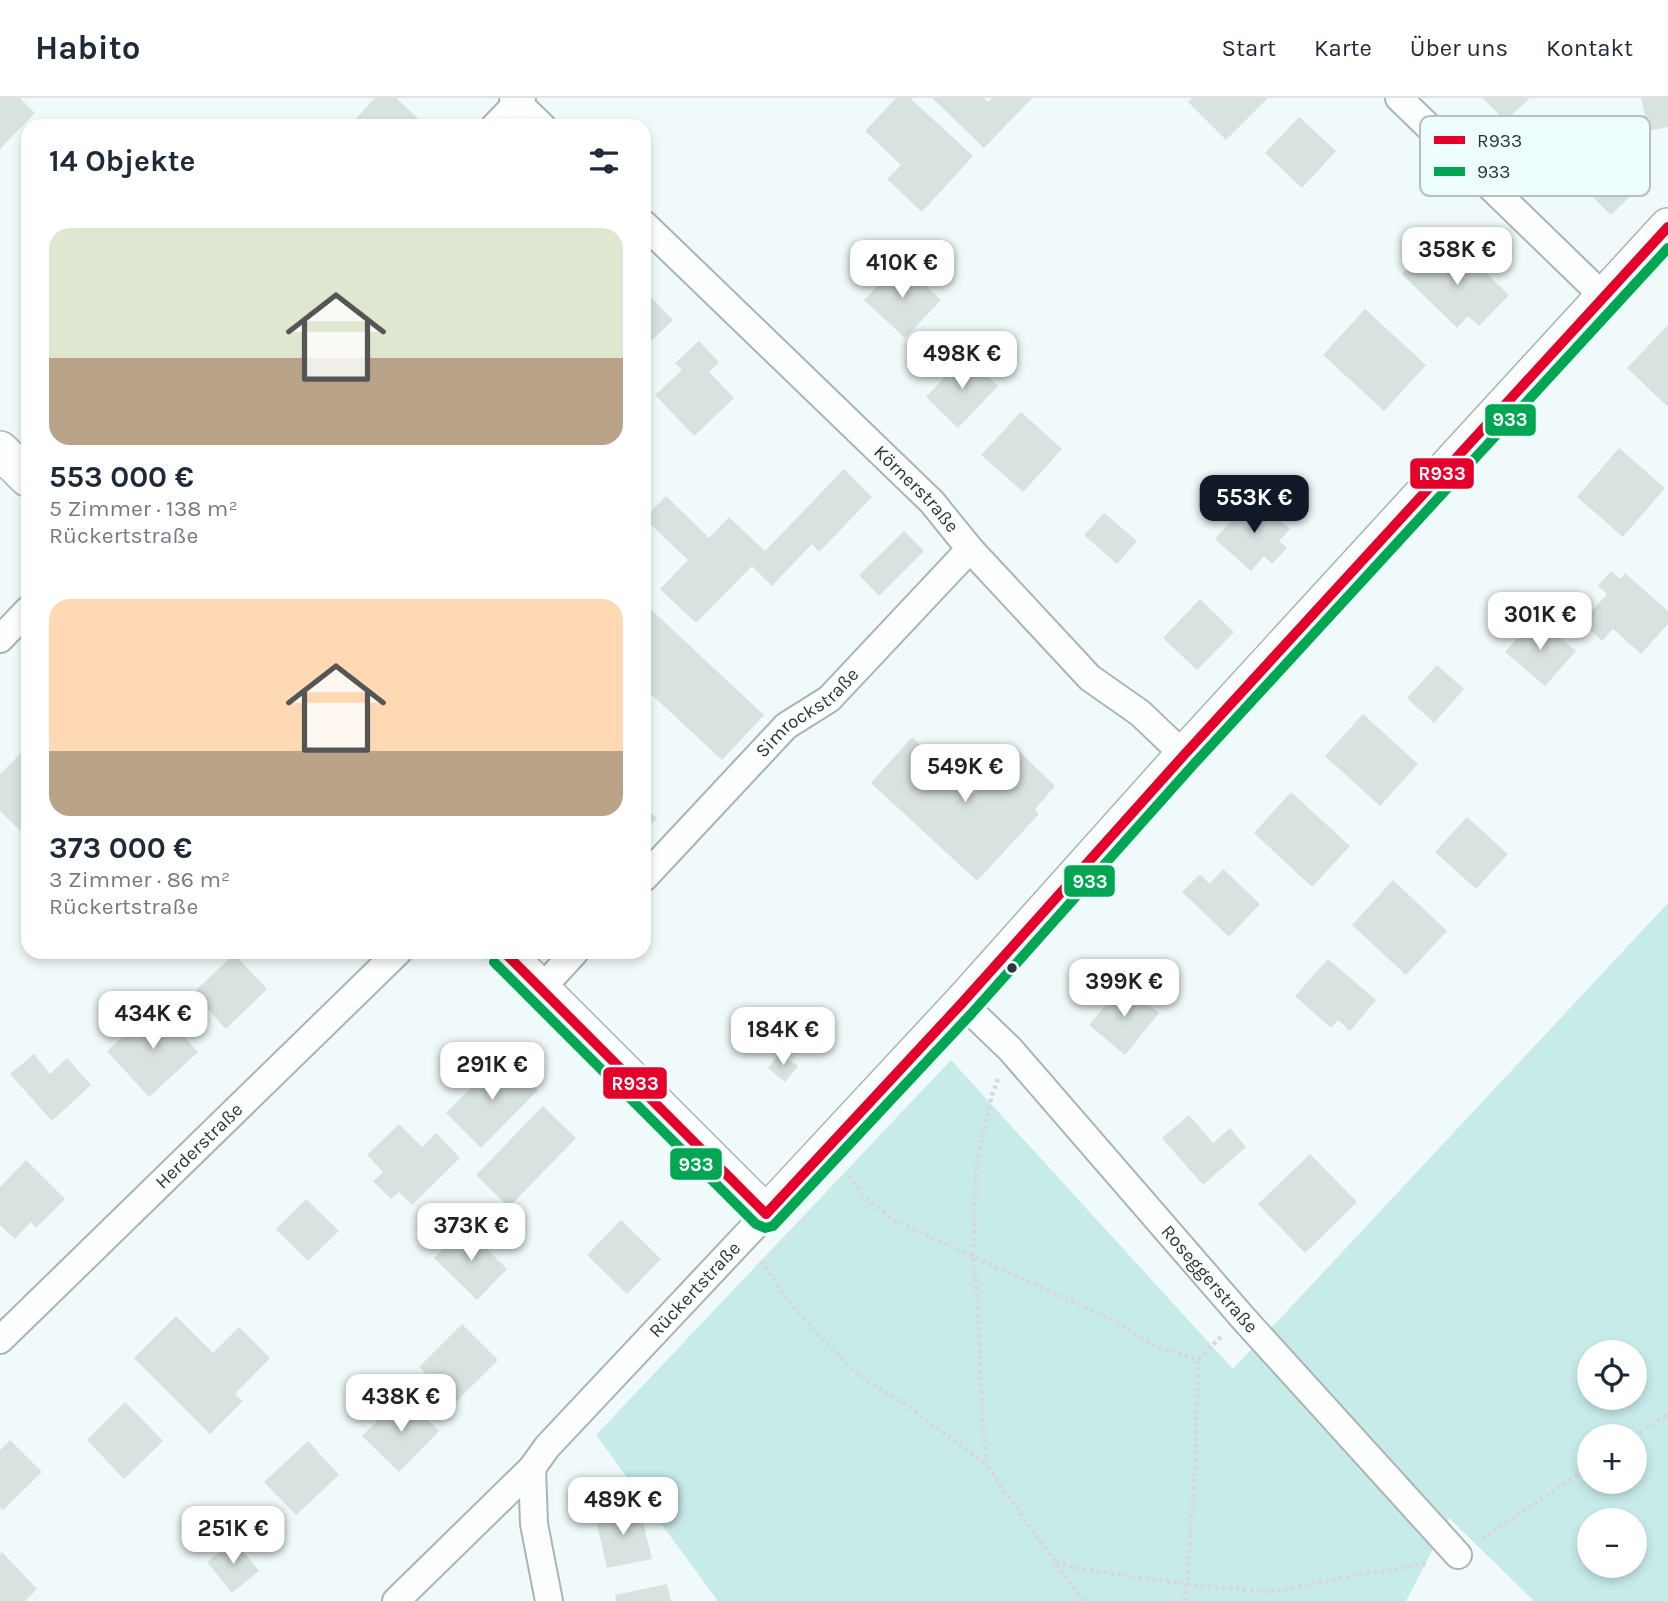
<!DOCTYPE html>
<html lang="de">
<meta charset="utf-8">
<style>
body{margin:0;font-family:Karla,sans-serif;background:#f2f2f3;color:#1f2937;height:100vh;display:flex;flex-direction:column;font-size:26px;white-space:nowrap}
*{box-sizing:border-box;margin:0}
p{font-size:23px;color:#747a83}
.icon{flex:none;width:38px;height:38px;fill:none;stroke:currentColor;stroke-width:2;stroke-linecap:round;stroke-linejoin:round}
.map{position:relative;flex:1;overflow:hidden}
.drawer{position:absolute;left:21px;top:21px;width:630px;height:840px;display:flex;flex-direction:column;background:#fff;border-radius:21px;box-shadow:0 4px 10px #0003}
.drawer>*{flex:none}
.controls{position:absolute;left:1577px;top:1242px;display:grid;gap:14px}
.controls a{display:grid;place-items:center;width:70px;height:70px;border-radius:50%;background:#fff;box-shadow:0 4px 10px #0003;font-size:35px}
.price{position:absolute;translate:-50% -60px;padding:0 16px;border-radius:14px;background:#fff;color:#222;font-size:23px;line-height:46px;filter:drop-shadow(0 2px 4px #0008)}
.price::after{content:'';position:absolute;left:50%;top:42px;width:21px;height:16px;margin-left:-10px;background:inherit;clip-path:polygon(0 0,100% 0,50% 100%)}
.price.active{background:#111827;color:#fff}
ul{padding:0;list-style:none}
li{display:grid;align-content:center;gap:14px;height:371px;padding:0 28px}
li span{display:grid;place-items:center;height:217px;border-radius:21px;color:#555}
li>.icon{margin-inline-start:auto}
span .icon{width:126px;height:126px;fill:#fffc;stroke-width:1}
li b{font-size:30px}
h2{display:flex;justify-content:space-between;align-items:center;height:84px;padding:0 28px;font-size:30px}
header{display:flex;align-items:center;gap:42px;box-sizing:border-box;height:98px;padding:0 35px;background:#fff;border-bottom:2px solid #e0e1e3}
header strong{font-size:33px}
nav{display:flex;gap:38px;margin-inline-start:auto;font-size:24px}
.map>svg:first-child{display:block}
.green{fill:#c7ebe9;fill-rule:evenodd}
.building{fill:#d8e2e1}
.lines{fill:none;stroke-linecap:round;stroke-linejoin:round}
.street-casing{stroke:#abb4b4;stroke-width:30}
.secondary-casing{stroke:#abb4b4;stroke-width:40}
.path{stroke:#d7d9d9;stroke-width:4.5;stroke-dasharray:3.5 3.5;stroke-linecap:butt}
.street{stroke:#fdfefe;stroke-width:26}
.secondary{stroke:#fdfefe;stroke-width:37}
.bus-1-casing{stroke:#edfefd;stroke-width:16}
.bus-2-casing{stroke:#edfefd;stroke-width:16}
.bus-1{stroke:#e4002b;stroke-width:10}
.bus-2{stroke:#00a651;stroke-width:10}
.bus-dot{fill:#2b3636;stroke:#edfefd;stroke-width:2.5}
.labels{text-anchor:middle;dominant-baseline:central;stroke-width:5;stroke-linejoin:round;paint-order:stroke}
.street-label{font-size:19px;fill:#2b3636;stroke:#edfefd}
.key{fill:#edfefd;stroke:#b3c2c1;stroke-width:2}
.key-label{font-size:19px;fill:#2b3636}
.line-badge{stroke:#edfefd;stroke-width:2.5}
.badge-label{font-size:19px;text-anchor:middle;font-weight:bold;fill:#fff}
</style>
<header>
<strong>Habito</strong>
<nav><a>Start</a><a>Karte</a><a>Über uns</a><a>Kontakt</a></nav>
</header>
<div class="map">
<svg width="1668" height="1503" viewBox="0 0 1668 1503">
<rect width="100%" height="100%" fill="#f1fafa"/>
<path class="green" d="M1668,805V1503H1534L1449,1420L1406,1503H718L596,1337L951,962L1233,1271ZM1589,1255H1634V1300H1589ZM1589,1339H1634V1384H1589ZM1589,1423H1634V1468H1589Z"/>
<path class="building" d="M0,0H20L35,15L0,51Z
M375,0H396L426,28H349Z
M896,0H910L973,58L922,114L887,81L901,67L865,33Z
M932,0H984L988,4L992,0H1032L984,50Z
M1192,0H1268L1226,42L1188,4Z
M1483,0H1530L1505,23Z
M1641,0H1668V29L1648,33Z
M1299,19L1336,53L1302,90L1265,55Z
M1616,43L1651,78L1611,117L1571,78L1592,56L1598,62Z
M1457,147L1509,197L1479,228L1468,218L1457,230L1402,176L1423,154L1437,167Z
M900,163L941,202L905,240L864,202Z
M644,192L673,222L644,250Z
M1365,211L1426,267L1384,313L1323,257Z
M1668,227V306L1667,308L1627,270Z
M699,243L719,264L709,274L734,300L694,338L655,297L682,272L675,265Z
M965,257L998,288L958,330L926,299Z
M1021,314L1062,351L1023,394L981,357Z
M1619,350L1665,390L1623,439L1577,399Z
M844,371L872,399L819,454L812,446L772,488L752,468L696,525L660,491L688,462L644,420L666,398L709,440L729,419L765,453Z
M1254,397L1290,431L1279,443L1287,450L1272,466L1264,458L1251,473L1215,441Z
M1104,415L1137,443L1117,466L1084,437Z
M904,433L924,453L879,498L859,477Z
M1611,473L1620,481L1625,475L1668,513V526L1641,556L1613,531L1602,543L1582,524L1607,496L1598,488Z
M1200,501L1234,534L1197,572L1163,540Z
M644,505L764,617L722,662L652,597L644,605Z
M1536,519L1576,553L1545,588L1505,554Z
M1437,567L1464,591L1434,625L1407,600Z
M1363,616L1418,666L1380,708L1325,658Z
M912,639L974,696L1016,650L1055,688L1035,711L1039,716L977,783L871,685Z
M26,650L28,652V740L0,713V676Z
M1291,694L1350,748L1312,789L1254,735Z
M644,709L657,720L644,735Z
M1467,719L1508,756L1476,791L1435,754Z
M1223,771L1260,806L1229,839L1182,794L1200,776L1210,786Z
M1393,782L1447,833L1406,877L1352,827Z
M234,856L267,891L226,931L193,895Z
M1328,861L1376,902L1350,933L1338,922L1331,930L1295,898Z
M1124,886L1159,915L1125,957L1089,927Z
M157,908L198,954L149,999L107,953Z
M779,955L798,968L785,984L768,970Z
M34,956L50,976L67,960L91,987L52,1023L10,976Z
M503,958L538,992L481,1050L446,1015Z
M543,1008L576,1040L509,1109L476,1077Z
M1189,1017L1213,1045L1230,1030L1246,1049L1203,1087L1162,1040Z
M399,1026L422,1049L436,1035L460,1060L412,1107L399,1094L391,1101L373,1083L383,1074L367,1057Z
M1310,1056L1357,1104L1305,1155L1258,1106Z
M26,1062L65,1101L36,1130L31,1124L15,1141L0,1127V1089Z
M306,1101L339,1133L308,1163L276,1131Z
M621,1122L661,1161L627,1196L587,1157Z
M465,1129L507,1171L477,1202L434,1160Z
M176,1218L213,1255L239,1229L270,1260L235,1296L243,1303L210,1336L134,1260Z
M462,1226L498,1262L455,1305L419,1269Z
M403,1297L439,1333L399,1374L362,1338Z
M125,1304L163,1343L124,1381L87,1342Z
M10,1342L42,1374L3,1412L0,1409V1352Z
M308,1343L339,1377L296,1417L264,1384Z
M639,1408L652,1461L607,1470L595,1418Z
M234,1442L259,1473L232,1495L207,1464Z
M2,1454L37,1491L25,1503H0V1456Z
M667,1486L671,1503H616L615,1497Z"/>
<g class="lines">
<g class="street-casing">
<g id="street">
<path d="M513,0L542,28"/>
<path d="M1399,0L1604,199"/>
<path d="M495,28L522,0"/>
<path id="s1" d="M644,126L932,404L970,451L1090,580L1140,615L1184,657"/>
<path d="M0,541L28,512"/>
<path id="s2" d="M644,780L786,628L829,601L970,451"/>
<path d="M541,891L575,854"/>
<path id="s3" d="M962,905L1010,951L1243,1220L1458,1457"/>
<path id="s4" d="M0,1242L398,854"/>
<path d="M532,1370L534,1426L549,1503"/>
<path id="s5" d="M396,1503L532,1370L547,1349L766,1116"/>
</g>
</g>
<g class="secondary-casing">
<path id="secondary" d="M0,352L28,380
M504,854L766,1116L962,905L1184,657L1668,129"/>
</g>
<path class="path" d="M998,981L992,997L977,1061L973,1158L978,1205L980,1267L986,1366L1014,1407L1083,1503
M849,1078L863,1098L895,1123L1109,1220L1157,1249L1198,1261L1222,1238
M761,1163L786,1200L817,1235L858,1277L902,1304L986,1366
M1634,1339L1668,1316
M1482,1441L1589,1369
M1056,1464L1080,1471L1187,1486L1271,1494L1356,1477L1427,1466
M1184,1503L1187,1486L1196,1357L1198,1261"/>
<use href="#street" class="street"/>
<use href="#secondary" class="secondary"/>
<g class="bus-1-casing">
<path id="bus-1" d="M504,854L766,1116
M766,1116L962,905L1184,657L1668,129"/>
</g>
<g class="bus-2-casing">
<path id="bus-2" d="M494,864L756,1126L765,1130L773,1128L972,915L1194,666L1668,150"/>
</g>
<use href="#bus-1" class="bus-1"/>
<use href="#bus-2" class="bus-2"/>
</g>
<circle class="bus-dot" cx="1012" cy="870" r="6"/>
<g class="labels">
<g class="street-label">
<text stroke="none"><textPath href="#s1" startOffset="380">Körnerstraße</textPath></text>
<text stroke="none"><textPath href="#s2" startOffset="233">Simrockstraße</textPath></text>
<text stroke="none"><textPath href="#s4" startOffset="278">Herderstraße</textPath></text>
<text stroke="none"><textPath href="#s3" startOffset="371">Roseggerstraße</textPath></text>
<text stroke="none"><textPath href="#s5" startOffset="432">Rückertstraße</textPath></text>
</g>
</g>
<rect x="1420" y="18" width="230" height="80" rx="10" class="key"/>
<rect x="1434" y="38" width="31" height="8" fill="#e4002b"/>
<rect x="1434" y="69" width="31" height="9" fill="#00a651"/>
<g class="key-label">
<text x="1477" y="49">R933</text>
<text x="1477" y="80">933</text>
</g>
<g class="line-badge">
<rect x="1484" y="305" width="53" height="34" rx="7" fill="#00a651"/>
<rect x="1409" y="359" width="66" height="33" rx="7" fill="#e4002b"/>
<rect x="1063" y="766" width="53" height="34" rx="7" fill="#00a651"/>
<rect x="602" y="968" width="66" height="34" rx="7" fill="#e4002b"/>
<rect x="669" y="1049" width="54" height="34" rx="7" fill="#00a651"/>
</g>
<g class="badge-label">
<text x="1510" y="328">933</text>
<text x="1442" y="382">R933</text>
<text x="1090" y="790">933</text>
<text x="635" y="992">R933</text>
<text x="696" y="1073">933</text>
</g>
</svg>
<div class="controls">
<a><svg class="icon" aria-label="locate" viewBox="0 0 24 24"><circle cx="12" cy="12" r="6"/><path d="M12 2v4M12 18v4M2 12h4M18 12h4"/></svg></a>
<a>+</a>
<a>−</a>
</div>
<b class="price" style="left:1457px;top:189px">358K €</b>
<b class="price" style="left:902px;top:202px">410K €</b>
<b class="price" style="left:962px;top:293px">498K €</b>
<b class="price active" style="left:1254px;top:437px">553K €</b>
<b class="price" style="left:1540px;top:554px">301K €</b>
<b class="price" style="left:965px;top:706px">549K €</b>
<b class="price" style="left:1124px;top:921px">399K €</b>
<b class="price" style="left:153px;top:953px">434K €</b>
<b class="price" style="left:783px;top:969px">184K €</b>
<b class="price" style="left:492px;top:1004px">291K €</b>
<b class="price" style="left:471px;top:1165px">373K €</b>
<b class="price" style="left:401px;top:1336px">438K €</b>
<b class="price" style="left:623px;top:1439px">489K €</b>
<b class="price" style="left:233px;top:1468px">251K €</b>
<section class="drawer">
<h2>14 Objekte<svg class="icon" aria-label="filters" viewBox="0 0 24 24"><path d="M4 7h16M4 17h16"/><circle cx="9" cy="7" r="2"/><circle cx="15" cy="17" r="2"/></svg></h2>
<ul>
<li><span style="background:linear-gradient(#dfe7d0 60%,#b9a48a 0)"><svg class="icon" aria-label="home" viewBox="0 0 24 24"><path d="M3 11l9-7 9 7M6 9v11h12V9"/></svg></span><div><b>553 000 €</b><p>5 Zimmer · 138 m²</p><p>Rückertstraße</p></div></li>
<li><span style="background:linear-gradient(#ffd9b3 70%,#b9a48a 0)"><svg class="icon" aria-label="home" viewBox="0 0 24 24"><path d="M3 11l9-7 9 7M6 9v11h12V9"/></svg></span><div><b>373 000 €</b><p>3 Zimmer · 86 m²</p><p>Rückertstraße</p></div></li>
</ul>
</section>
</div>
